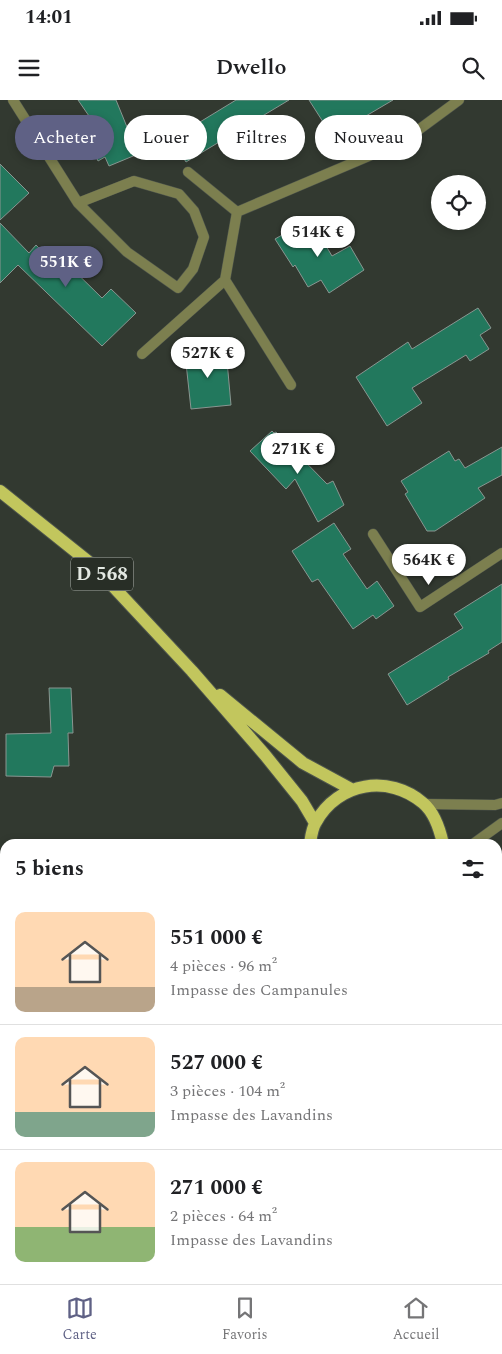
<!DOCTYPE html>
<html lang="fr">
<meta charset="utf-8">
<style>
body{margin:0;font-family:Spectral,serif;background:#f6f6f6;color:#202124;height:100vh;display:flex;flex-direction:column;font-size:19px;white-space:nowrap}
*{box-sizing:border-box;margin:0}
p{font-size:16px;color:#757577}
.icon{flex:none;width:28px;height:28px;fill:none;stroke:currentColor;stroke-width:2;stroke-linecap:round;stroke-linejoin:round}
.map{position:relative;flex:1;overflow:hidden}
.sheet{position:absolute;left:0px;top:739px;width:502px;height:446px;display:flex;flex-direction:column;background:#fff;border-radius:15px 15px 0 0;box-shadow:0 2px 8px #0003}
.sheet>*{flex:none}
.hud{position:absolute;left:15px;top:15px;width:472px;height:45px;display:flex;gap:10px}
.fabs{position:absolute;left:431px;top:75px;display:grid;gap:10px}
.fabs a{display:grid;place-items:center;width:55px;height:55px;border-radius:50%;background:#fff;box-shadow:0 2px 8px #0003;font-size:25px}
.price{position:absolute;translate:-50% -42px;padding:0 11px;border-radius:18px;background:#fff;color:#222;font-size:16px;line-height:32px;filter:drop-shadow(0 1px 2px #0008)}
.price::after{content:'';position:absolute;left:50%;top:30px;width:15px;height:11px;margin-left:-8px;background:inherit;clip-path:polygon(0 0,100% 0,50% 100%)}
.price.on{background:#5f6185;color:#fff}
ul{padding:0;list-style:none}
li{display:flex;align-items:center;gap:15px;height:125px;padding:0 15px}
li+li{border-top:1px solid #e0e0e0}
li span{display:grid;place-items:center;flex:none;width:140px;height:100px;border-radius:10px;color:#555}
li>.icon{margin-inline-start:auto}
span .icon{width:60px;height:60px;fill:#fffc;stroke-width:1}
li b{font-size:21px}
h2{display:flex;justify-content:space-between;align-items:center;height:60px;padding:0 15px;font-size:21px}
.chip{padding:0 18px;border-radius:22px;background:#fff;box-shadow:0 2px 8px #0003;font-size:18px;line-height:45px}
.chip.on{background:#5f6185;color:#fff}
.status{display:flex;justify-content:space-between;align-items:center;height:35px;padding:0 25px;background:#fff;direction:ltr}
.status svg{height:14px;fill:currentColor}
header{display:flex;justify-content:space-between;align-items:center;height:65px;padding:0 15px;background:#fff;font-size:22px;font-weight:600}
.menu{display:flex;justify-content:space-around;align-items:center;height:70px;border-top:1px solid #e0e0e0;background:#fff;font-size:14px;color:#757577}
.menu a{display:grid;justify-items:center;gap:2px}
.menu .on{color:#5f6185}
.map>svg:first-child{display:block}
.building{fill:#22785d;stroke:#899691}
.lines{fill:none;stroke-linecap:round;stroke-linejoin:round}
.minor-casing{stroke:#4e554c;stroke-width:11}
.tertiary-casing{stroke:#4e554c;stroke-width:11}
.secondary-casing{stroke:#4e554c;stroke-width:11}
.primary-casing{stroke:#4e554c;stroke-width:14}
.minor{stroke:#7c7f4f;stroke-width:10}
.tertiary{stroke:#7c7f4f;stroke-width:10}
.secondary{stroke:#a4a758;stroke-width:10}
.primary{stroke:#c2c65d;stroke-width:12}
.labels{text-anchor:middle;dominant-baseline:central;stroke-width:4;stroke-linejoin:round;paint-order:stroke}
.shield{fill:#282e26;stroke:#abb0aa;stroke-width:1}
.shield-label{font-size:19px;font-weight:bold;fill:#e3e8e2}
</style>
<div class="status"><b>14:01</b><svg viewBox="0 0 49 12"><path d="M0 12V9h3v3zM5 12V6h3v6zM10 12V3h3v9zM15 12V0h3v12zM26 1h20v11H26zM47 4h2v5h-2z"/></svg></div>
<header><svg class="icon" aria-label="menu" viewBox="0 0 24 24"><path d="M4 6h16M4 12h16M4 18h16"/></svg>Dwello<svg class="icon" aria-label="search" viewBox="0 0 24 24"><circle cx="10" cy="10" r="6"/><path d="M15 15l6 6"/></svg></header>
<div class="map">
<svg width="502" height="1184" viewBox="0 0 502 1184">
<rect width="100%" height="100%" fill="#323930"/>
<path class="building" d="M78,0H116L138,54L109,66L105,57L98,61L80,19L89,16Z
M236,0H289L186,62L172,39Z
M309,0H393L332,36Z
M0,64L29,93L0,120Z
M310,119L332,156L350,146L364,170L329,193L321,180L308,187L295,165L293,167L275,139Z
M0,123L29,153L36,145L45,154L51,148L102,198L111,189L136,213L102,246L18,165L0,183Z
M478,208L491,228L480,235L489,249L470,261L466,255L412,288L422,303L387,326L356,277L408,242L412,249Z
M226,250L231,305L191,309L185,254Z
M272,331L274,333L276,332L327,384L333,381L344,405L318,422L295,379L286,389L250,351Z
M502,347V375L478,388L485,398L435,431H427L405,394L408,392L401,381L449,351L455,361L459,359L465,368Z
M334,423L351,449L343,454L367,489L377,481L394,506L376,519L373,515L353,529L318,479L312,482L292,451Z
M502,484V542L488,551L489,553L448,577L449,579L407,605L388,574L463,528L454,514Z
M49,588H71L73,633H68L69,666H54L51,677L6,676V634L51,633Z"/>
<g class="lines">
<g class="minor-casing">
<path id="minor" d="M13,0L78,103L127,152L178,188L193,169L204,137L194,111L179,94L134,81L78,103
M188,72L237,112
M142,254L225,180
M291,285L225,180L237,112L402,42L459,0
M373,434L420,507L502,453
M255,1180L257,1184"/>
</g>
<g class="tertiary-casing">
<path id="tertiary" d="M425,704L495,705L502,703
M473,744L502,723"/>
</g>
<g class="secondary-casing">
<path id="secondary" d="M0,780H5"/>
</g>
<g class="primary-casing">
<path id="primary" d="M0,391L95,467L192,571L265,655L302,701L315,723
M220,595L303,663L351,689
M310,744C311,737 312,728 316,722C338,682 389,674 423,703C435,713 440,730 443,744
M498,905L502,912
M498,967L502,973"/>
</g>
<use href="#minor" class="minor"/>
<use href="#tertiary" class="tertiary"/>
<use href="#secondary" class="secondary"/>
<use href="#primary" class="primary"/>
</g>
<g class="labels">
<rect class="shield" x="71" y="457.5" width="62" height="33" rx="4"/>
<g class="shield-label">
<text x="102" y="474">D 568</text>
</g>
</g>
</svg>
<div class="fabs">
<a><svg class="icon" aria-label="locate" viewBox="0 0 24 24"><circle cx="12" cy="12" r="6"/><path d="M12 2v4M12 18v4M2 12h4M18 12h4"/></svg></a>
</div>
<b class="price" style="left:318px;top:158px">514K €</b>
<b class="price on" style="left:66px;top:188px">551K €</b>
<b class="price" style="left:208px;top:279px">527K €</b>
<b class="price" style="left:298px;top:375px">271K €</b>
<b class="price" style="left:429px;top:486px">564K €</b>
<div class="hud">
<a class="chip on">Acheter</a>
<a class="chip">Louer</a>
<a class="chip">Filtres</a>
<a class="chip">Nouveau</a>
</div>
<section class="sheet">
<h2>5 biens<svg class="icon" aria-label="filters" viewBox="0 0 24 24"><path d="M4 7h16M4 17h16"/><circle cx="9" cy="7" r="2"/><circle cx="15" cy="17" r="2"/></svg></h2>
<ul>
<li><span style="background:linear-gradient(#ffd9b3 75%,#b9a48a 0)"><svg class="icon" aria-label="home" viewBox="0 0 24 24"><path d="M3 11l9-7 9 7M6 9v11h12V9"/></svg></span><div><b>551 000 €</b><p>4 pièces · 96 m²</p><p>Impasse des Campanules</p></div></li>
<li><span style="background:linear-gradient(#ffd9b3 75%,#7fa58c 0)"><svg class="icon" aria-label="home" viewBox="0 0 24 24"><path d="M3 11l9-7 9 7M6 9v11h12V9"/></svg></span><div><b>527 000 €</b><p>3 pièces · 104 m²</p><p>Impasse des Lavandins</p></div></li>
<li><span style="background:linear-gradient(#ffd9b3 65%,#8fb573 0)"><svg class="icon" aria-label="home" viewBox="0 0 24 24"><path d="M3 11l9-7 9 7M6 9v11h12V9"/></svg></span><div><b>271 000 €</b><p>2 pièces · 64 m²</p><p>Impasse des Lavandins</p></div></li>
</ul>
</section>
</div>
<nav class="menu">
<a class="on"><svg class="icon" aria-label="map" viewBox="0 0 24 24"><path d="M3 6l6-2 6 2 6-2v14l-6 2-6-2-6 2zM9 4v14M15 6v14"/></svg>Carte</a>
<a><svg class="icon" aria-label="saved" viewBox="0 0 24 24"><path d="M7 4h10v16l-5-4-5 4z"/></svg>Favoris</a>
<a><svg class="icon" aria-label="home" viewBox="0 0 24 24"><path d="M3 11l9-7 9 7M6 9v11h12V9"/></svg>Accueil</a>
</nav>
